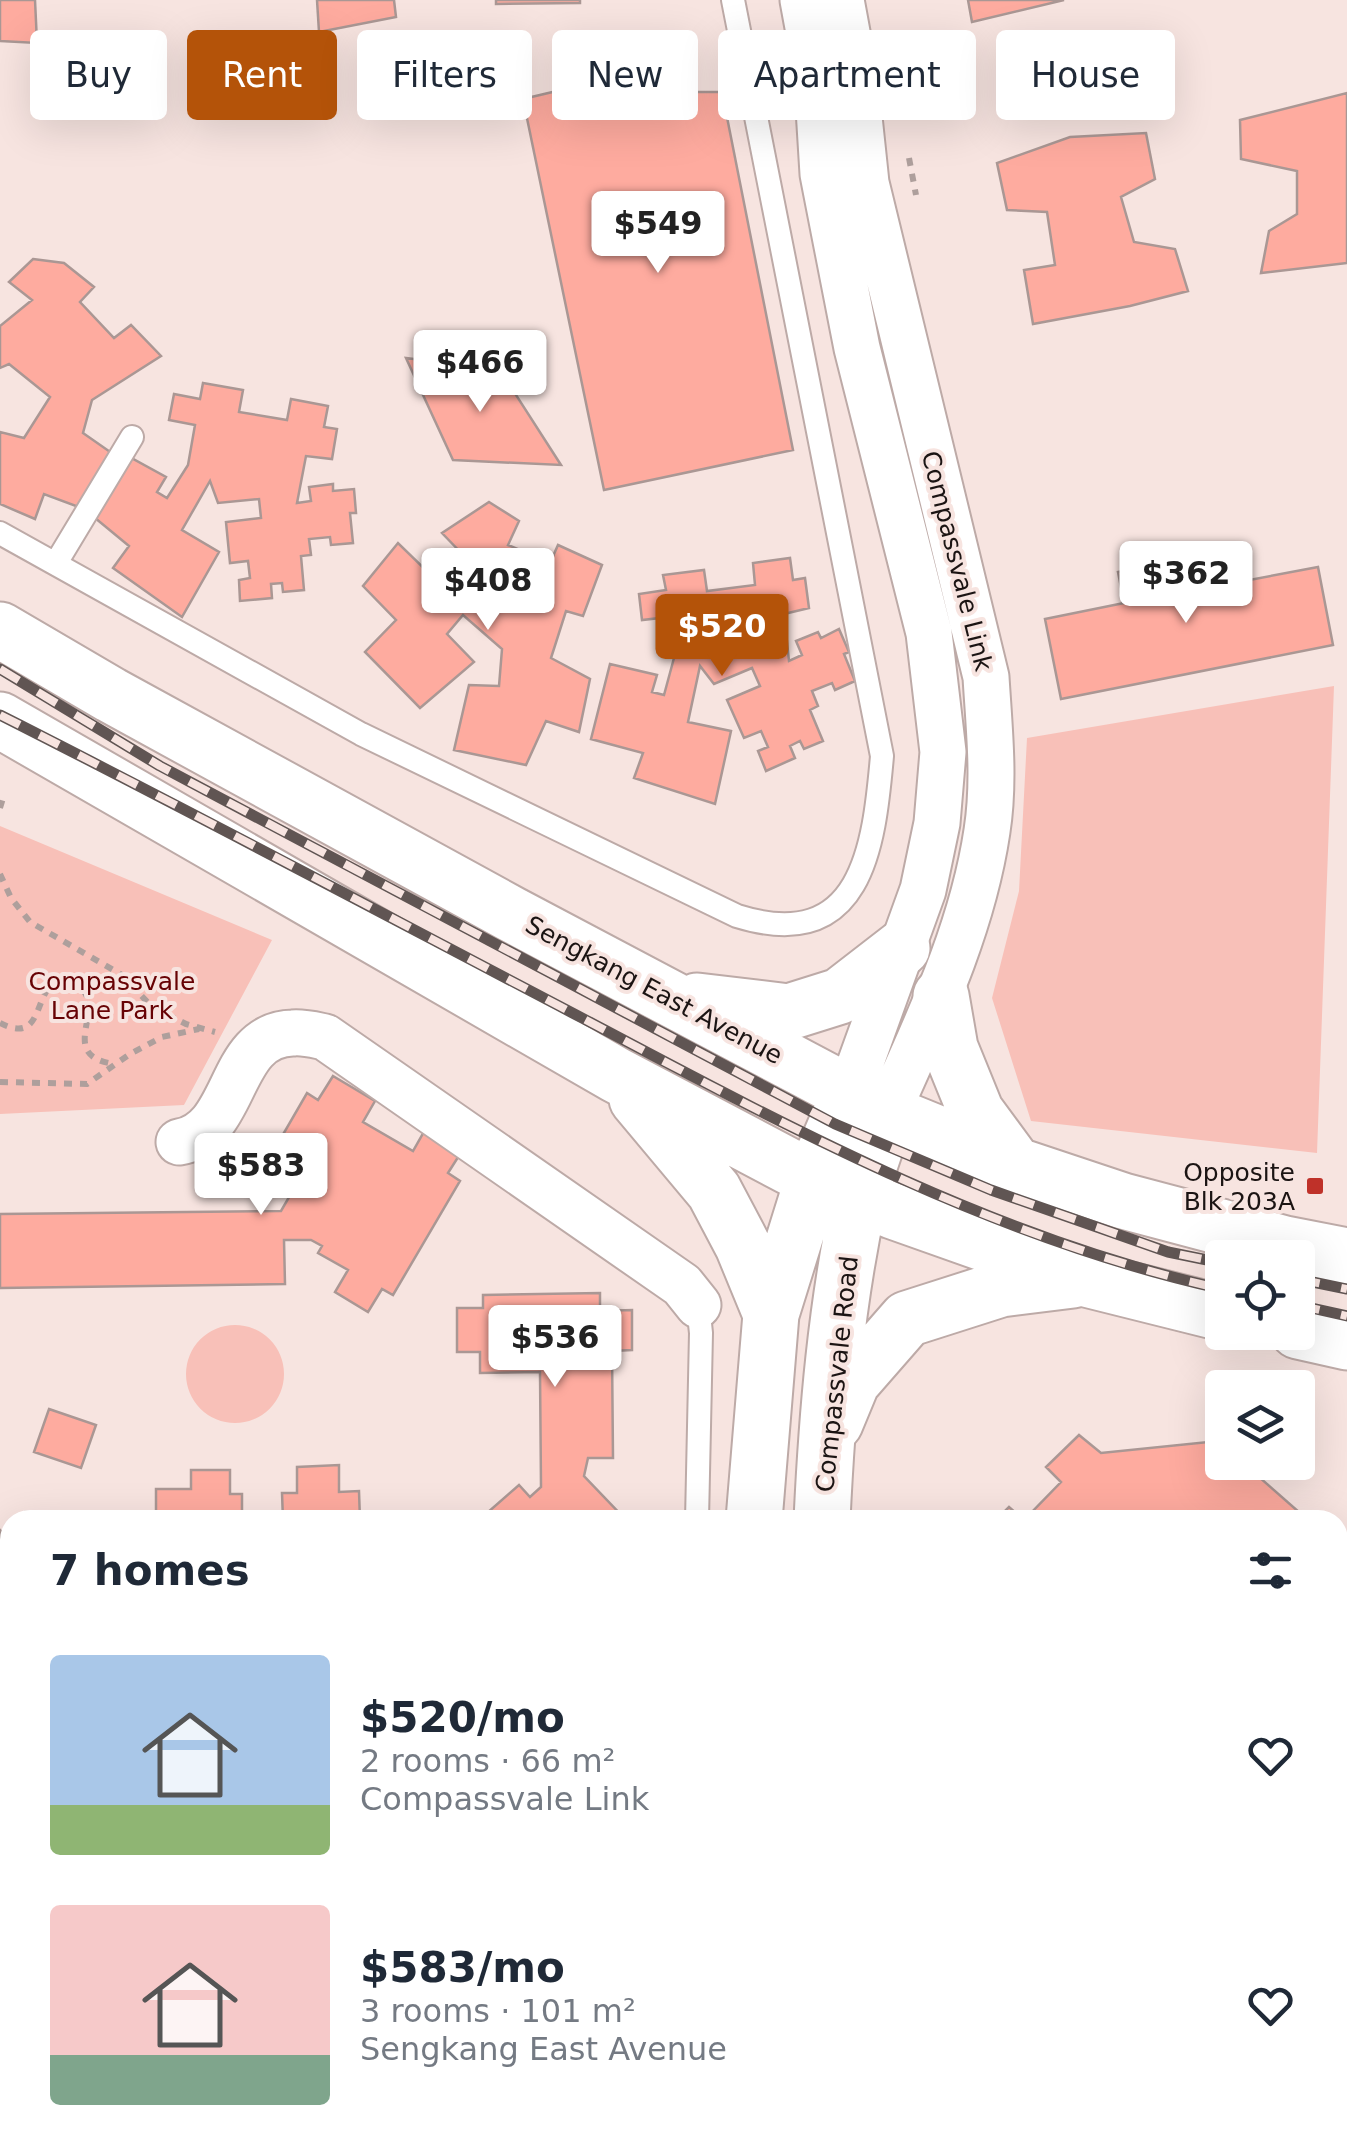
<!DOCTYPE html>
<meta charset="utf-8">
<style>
body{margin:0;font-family:"DejaVu Sans",sans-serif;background:#f6f6f7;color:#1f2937;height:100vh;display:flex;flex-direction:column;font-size:38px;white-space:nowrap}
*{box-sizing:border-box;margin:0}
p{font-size:32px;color:#747a83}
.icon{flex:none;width:55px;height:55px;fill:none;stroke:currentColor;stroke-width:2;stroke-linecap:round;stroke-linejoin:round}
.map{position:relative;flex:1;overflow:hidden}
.details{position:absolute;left:0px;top:1510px;width:1348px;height:642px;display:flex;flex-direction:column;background:#fff;border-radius:30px 30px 0 0;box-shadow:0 10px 40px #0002}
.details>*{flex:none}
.hud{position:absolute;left:30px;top:30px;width:1288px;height:90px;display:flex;gap:20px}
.fabs{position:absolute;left:1205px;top:1240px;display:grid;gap:20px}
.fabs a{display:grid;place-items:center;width:110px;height:110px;border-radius:10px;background:#fff;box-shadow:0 10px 40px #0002;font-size:50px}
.price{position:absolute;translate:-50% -85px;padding:0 22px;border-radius:10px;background:#fff;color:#222;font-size:32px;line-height:65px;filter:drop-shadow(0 2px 5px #0008)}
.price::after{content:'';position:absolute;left:50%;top:60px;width:30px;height:22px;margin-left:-15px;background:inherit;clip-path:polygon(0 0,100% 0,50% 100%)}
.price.current{background:#b45309;color:#fff}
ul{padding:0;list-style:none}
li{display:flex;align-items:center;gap:30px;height:250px;padding:0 50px}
li span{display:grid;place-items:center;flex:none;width:280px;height:200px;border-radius:10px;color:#555}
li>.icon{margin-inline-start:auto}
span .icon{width:120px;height:120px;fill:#fffc;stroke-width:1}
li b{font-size:42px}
h2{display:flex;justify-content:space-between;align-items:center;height:120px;padding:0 50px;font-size:42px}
.pill{padding:0 35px;border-radius:10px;background:#fff;box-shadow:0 10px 40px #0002;font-size:35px;line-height:90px}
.pill.current{background:#b45309;color:#fff}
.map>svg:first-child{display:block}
.green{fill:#f8c0b8}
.building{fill:#feab9f;stroke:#aa9794;stroke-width:2.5}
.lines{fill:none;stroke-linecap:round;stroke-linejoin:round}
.lane-casing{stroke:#bdaaa7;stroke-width:26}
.street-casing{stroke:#bdaaa7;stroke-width:49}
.secondary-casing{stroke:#bdaaa7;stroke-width:59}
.path{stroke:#ae9f9c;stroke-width:6;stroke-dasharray:8 8;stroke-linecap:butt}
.lane{stroke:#fff;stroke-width:22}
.street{stroke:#fff;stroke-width:45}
.secondary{stroke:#fff;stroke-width:55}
.rail-casing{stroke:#605553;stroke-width:11}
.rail{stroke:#f7e4e0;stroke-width:8;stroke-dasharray:22;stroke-linecap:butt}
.poi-dot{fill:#bf3129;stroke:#f7e4e0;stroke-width:4}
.labels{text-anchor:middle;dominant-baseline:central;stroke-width:8;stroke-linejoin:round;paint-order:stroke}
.street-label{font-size:25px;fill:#1b1413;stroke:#f7e4e0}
.park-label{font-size:25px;fill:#670204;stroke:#f7e4e0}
.poi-label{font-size:25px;fill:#1b1413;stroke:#f7e4e0;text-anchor:end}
</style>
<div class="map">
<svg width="1347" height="2152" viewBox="0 0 1347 2152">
<rect width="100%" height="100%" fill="#f7e4e0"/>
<path class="green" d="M1334,686L1317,1153L1031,1121L992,998L1019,891L1027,738Z
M0,826L272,940L184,1105L0,1114Z
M186 1374a49 49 0 1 1 98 0a49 49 0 1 1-98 0Z"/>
<path class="building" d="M0,0H35L37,43L0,41Z
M317,0H394L396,17L319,32Z
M496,0H580V3L496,4Z
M968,0H1064L972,22Z
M671,64L678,81L698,92H722L793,450L604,490L523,99Z
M1347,93V263L1261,273L1269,231L1297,214V171L1241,159L1240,120Z
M1146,133L1155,179L1121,197L1134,242L1175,249L1188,291L1130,306L1033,324L1024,270L1055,265L1047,212L1007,210L997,163L1070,137Z
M33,259L64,263L94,287L80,302L114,338L131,325L161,356L92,400L83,433L116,456L84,509L44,494L35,519L0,504V432L24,438L50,397L9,364L0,368V326L32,300L9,282Z
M406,358L500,370L561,465L453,460Z
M203,383L243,390L239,412L287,420L291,399L328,406L324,427L337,429L332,459L306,456L297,503L311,501L309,487L333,484V491L354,489L356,513H350L353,543L331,545L330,537L309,539L311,555L301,556L304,590L283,592L282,583L271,584L272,598L240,601L239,580L250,578L248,561L230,563L226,522L261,518L259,499L218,503L210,481L182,530L219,552L182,617L113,568L129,546L89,513L124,454L166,477L157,492L167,498L188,465L195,425L169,420L174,394L200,399Z
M489,502L519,521L508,545L550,563L558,545L602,565L583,616L566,611L551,658L590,679L579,732L546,721L526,765L454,750L469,685L499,686L502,649L463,615L447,634L474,662L420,708L365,652L396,620L363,586L398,543L433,577V596L451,588L465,557L442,533Z
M1217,553L1223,585L1318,567L1333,645L1061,699L1045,619L1124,603L1118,572Z
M790,558L793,580L805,578L809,608L784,614L789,661L802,655L796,641L818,632L821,638L839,629L849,652L844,654L855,681L835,690L832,683L812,691L818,706L810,710L823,741L804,749L800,741L790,746L795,758L766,771L758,751L768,747L761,731L744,738L727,700L760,686L752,668L714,684L700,666L688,722L731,731L715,804L634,778L643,753L591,739L610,664L657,675L652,692L664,695L674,658L669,617L642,620L639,594L666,590L663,575L704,570L707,591L755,585L753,563Z
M333,1076L375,1101L363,1122L413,1151L425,1130L462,1151L448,1173L460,1181L393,1295L382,1289L368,1312L335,1292L348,1270L318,1253L322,1246L311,1240H284L285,1284L0,1288V1214L281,1211L306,1168L274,1150L307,1093L318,1100Z
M600,1293V1311L632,1310V1350L612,1351L613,1458H588L584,1476L626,1520H479L519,1485L530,1497L541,1487L540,1372L480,1373V1352H457V1308H483V1295Z
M49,1409L96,1425L81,1468L34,1452Z
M1079,1435L1101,1453L1218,1441L1222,1445V1462H1242L1308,1520H1182L1176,1515L1117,1520H996L1009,1507L1024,1520L1061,1482L1046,1467Z
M339,1465V1492L359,1491L360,1520H283L282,1493H297V1467Z
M191,1470H230V1494H242V1520H156V1489H191Z
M25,1512L75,1513V1520H24Z
M0,1530L10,1541V1609H0Z
M1338,1546L1347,1555V1625L1338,1637Z
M1347,1665V1746L1338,1755V1678Z
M0,1749L10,1760V2094H0Z
M1338,1843L1347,1852V1951L1338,1949Z
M1338,1978H1342V1990H1347V2046H1341V2058H1338Z
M1346,2084L1347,2152H1315L1305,2142H1338V2087Z
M150,2142H161L170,2152H140Z
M233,2142H287L276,2152H223Z
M324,2142H398V2152H324Z
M466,2142H641V2152H466Z
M974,2142H1163V2146Z
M974,2143L1111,2145V2152H974Z"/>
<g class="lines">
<g class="lane-casing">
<path id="lane" d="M0,533L361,734L737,916C862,955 874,847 882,756L733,0
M56,563L132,437
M697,1520L701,1333L698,1305
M0,1683L10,1688
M0,2120H10
M55,2142V2152
M683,2152V2142"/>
</g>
<g class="street-casing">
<path id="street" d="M803,0L817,76L823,174L857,348L929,633L943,752L937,823L923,890L849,1095
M841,0L854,70L866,183L986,677C989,727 995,780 987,831C972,931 928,1021 887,1113
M179,1142C240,1132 226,1034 293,1033C303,1032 315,1035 325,1037L682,1285L698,1305"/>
</g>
<g class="secondary-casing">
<path id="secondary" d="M0,630L111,695L511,914L887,1113L1015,1165L1123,1201L1285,1244L1347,1256
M0,720L616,1075L813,1179L893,1211L1082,1278L1222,1313
M941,996L950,1048L976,1112L1015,1165
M697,1001L789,1012L840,996L902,948
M637,1099L714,1191L743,1246L771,1314
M1298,1331L1347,1342
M835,1423L852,1382L907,1319L1001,1289L1073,1280
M754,1520L771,1314L813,1179L849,1095
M822,1520C827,1413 836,1305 859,1200C866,1171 878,1141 887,1113
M756,2142V2152
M820,2142V2152"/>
</g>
<path class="path" d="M909,158L916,195
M0,808L3,798
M0,874L11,898L30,922L122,975L151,1006L186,1024L215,1032
M0,1023C43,1045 33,996 56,980C130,990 45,1054 114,1064
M0,1082L87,1084L130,1054L162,1037L199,1029"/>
<use href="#lane" class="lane"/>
<use href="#street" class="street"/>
<use href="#secondary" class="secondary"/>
<g class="rail-casing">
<path id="rail" d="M0,669L160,766L835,1124L991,1190L1168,1252L1222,1263
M0,715C196,814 389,917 584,1019C788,1127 995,1239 1222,1289
M1298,1279L1347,1289
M1298,1305L1347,1316"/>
</g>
<use href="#rail" class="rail"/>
</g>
<rect class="poi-dot" x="1305" y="1176" width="20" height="20" rx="5"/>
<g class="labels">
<g class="street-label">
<text transform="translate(957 561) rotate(76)">Compassvale Link</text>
<text transform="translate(654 990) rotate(28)">Sengkang East Avenue</text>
<text transform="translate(837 1374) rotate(-84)">Compassvale Road</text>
</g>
<g class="park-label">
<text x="112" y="981">Compassvale<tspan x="112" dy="29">Lane Park</tspan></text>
</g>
<g class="poi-label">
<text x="1295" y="1172">Opposite<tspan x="1295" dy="29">Blk 203A</tspan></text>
</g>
</g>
</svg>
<div class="fabs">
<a><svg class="icon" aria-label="locate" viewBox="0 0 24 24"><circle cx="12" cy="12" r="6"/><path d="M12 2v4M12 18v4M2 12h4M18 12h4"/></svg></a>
<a><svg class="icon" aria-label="layers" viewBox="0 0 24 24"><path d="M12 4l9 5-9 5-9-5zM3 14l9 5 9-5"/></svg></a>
</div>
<b class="price" style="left:658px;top:276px">$549</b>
<b class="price" style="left:480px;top:415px">$466</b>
<b class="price" style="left:1186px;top:626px">$362</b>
<b class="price" style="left:488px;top:633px">$408</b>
<b class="price current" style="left:722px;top:679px">$520</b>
<b class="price" style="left:261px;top:1218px">$583</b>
<b class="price" style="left:555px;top:1390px">$536</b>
<div class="hud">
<a class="pill">Buy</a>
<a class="pill current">Rent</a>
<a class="pill">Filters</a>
<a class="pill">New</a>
<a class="pill">Apartment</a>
<a class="pill">House</a>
</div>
<section class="details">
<h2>7 homes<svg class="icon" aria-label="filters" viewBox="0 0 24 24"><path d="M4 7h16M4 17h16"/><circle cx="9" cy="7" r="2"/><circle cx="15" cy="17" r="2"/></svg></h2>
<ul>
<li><span style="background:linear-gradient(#a9c7e8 75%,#8fb573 0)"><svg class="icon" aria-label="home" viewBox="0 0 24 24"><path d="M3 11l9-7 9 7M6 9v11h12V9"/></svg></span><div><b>$520/mo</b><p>2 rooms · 66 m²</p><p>Compassvale Link</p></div><svg class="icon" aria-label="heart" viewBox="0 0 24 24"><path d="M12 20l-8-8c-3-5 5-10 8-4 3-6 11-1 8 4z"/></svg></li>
<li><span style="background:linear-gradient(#f6c9c9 75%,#7fa58c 0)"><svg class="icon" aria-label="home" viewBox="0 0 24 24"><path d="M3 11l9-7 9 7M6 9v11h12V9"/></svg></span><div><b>$583/mo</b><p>3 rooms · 101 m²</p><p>Sengkang East Avenue</p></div><svg class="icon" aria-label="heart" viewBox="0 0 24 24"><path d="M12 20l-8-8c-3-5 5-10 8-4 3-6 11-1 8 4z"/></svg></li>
</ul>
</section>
</div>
